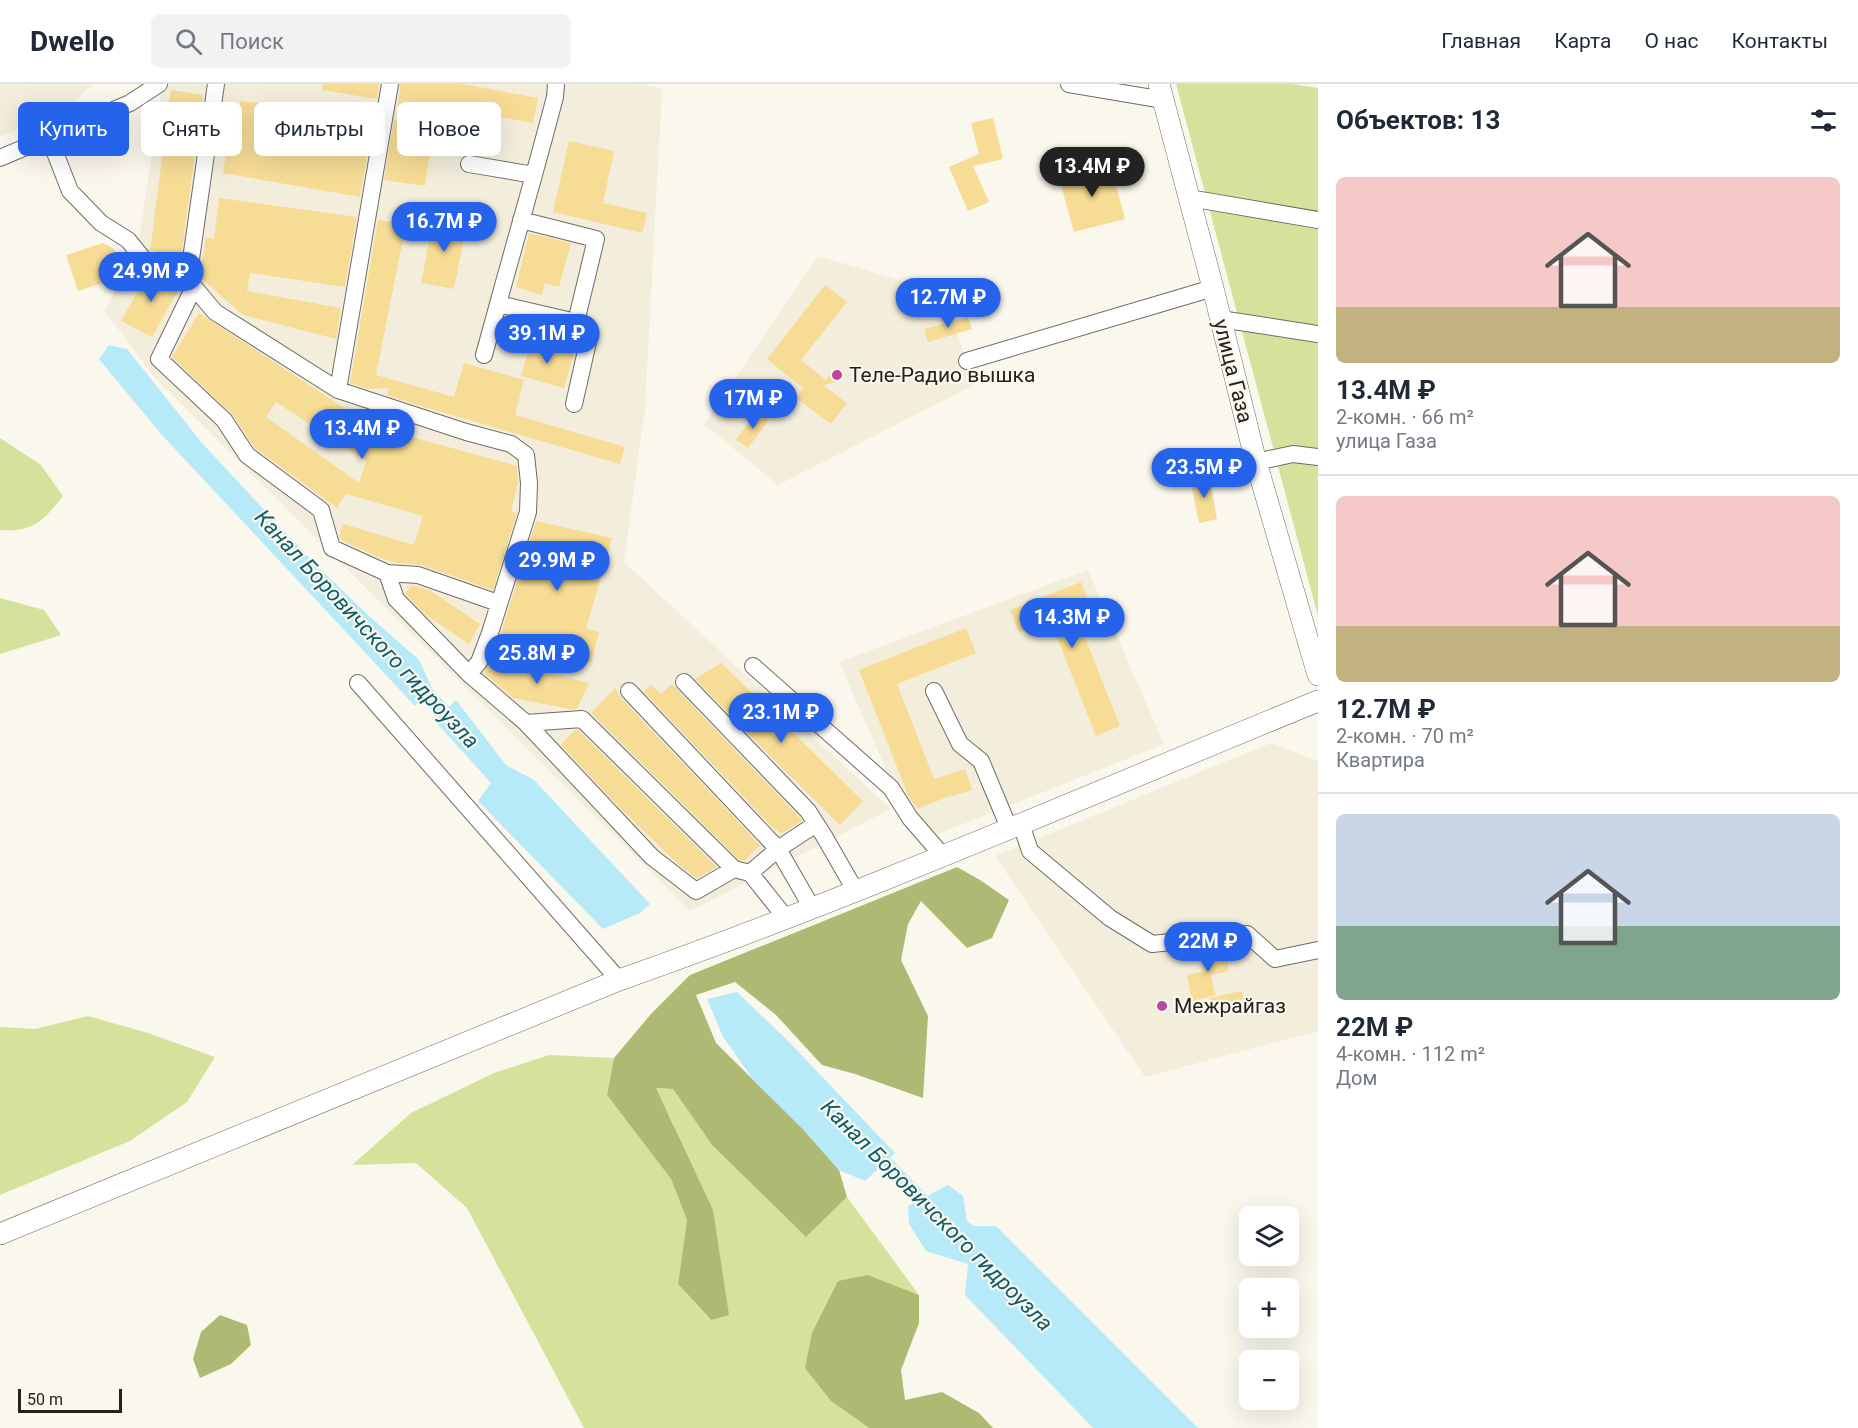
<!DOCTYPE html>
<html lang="ru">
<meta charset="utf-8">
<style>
body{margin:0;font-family:Roboto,sans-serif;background:#f2f2f3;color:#1f2937;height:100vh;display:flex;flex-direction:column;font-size:22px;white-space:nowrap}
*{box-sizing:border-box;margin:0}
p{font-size:20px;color:#747a83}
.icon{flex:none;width:33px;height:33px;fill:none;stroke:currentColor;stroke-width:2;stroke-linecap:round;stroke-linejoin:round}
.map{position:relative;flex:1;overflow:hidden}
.side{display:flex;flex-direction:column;background:#fff;width:540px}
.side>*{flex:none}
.top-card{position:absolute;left:18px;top:18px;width:570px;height:54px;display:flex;gap:12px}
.fabs{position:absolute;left:1239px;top:1122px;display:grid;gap:12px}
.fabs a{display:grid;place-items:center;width:60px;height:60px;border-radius:9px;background:#fff;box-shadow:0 6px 24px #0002;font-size:30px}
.scale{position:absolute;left:18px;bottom:15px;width:104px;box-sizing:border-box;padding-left:6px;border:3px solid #24221f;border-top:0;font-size:16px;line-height:21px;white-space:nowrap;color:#24221f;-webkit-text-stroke:4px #faf7ed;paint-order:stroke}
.price{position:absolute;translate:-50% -51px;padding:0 14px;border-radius:21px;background:#2563eb;color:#fff;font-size:20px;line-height:39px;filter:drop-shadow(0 2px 3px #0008)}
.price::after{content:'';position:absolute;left:50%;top:36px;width:18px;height:14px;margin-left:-9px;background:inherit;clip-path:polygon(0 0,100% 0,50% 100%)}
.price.selected{background:#222;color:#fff}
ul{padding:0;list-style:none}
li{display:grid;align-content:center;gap:12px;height:318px;padding:0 18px}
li+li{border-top:2px solid #e0e1e3}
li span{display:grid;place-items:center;height:186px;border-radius:9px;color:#555}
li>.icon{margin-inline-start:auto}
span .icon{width:108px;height:108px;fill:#fffc;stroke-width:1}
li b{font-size:26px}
h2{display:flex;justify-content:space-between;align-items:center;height:72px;padding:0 18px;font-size:26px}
.pill{padding:0 21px;border-radius:9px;background:#fff;box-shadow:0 6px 24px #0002;font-size:21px;line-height:54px}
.pill.selected{background:#2563eb;color:#fff}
header{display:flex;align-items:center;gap:36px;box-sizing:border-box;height:84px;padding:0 30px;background:#fff;border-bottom:2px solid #e0e1e3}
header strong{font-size:28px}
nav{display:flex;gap:33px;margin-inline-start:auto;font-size:21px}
.search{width:420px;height:54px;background:#f2f2f3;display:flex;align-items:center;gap:15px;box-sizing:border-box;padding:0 21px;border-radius:9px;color:#747a83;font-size:22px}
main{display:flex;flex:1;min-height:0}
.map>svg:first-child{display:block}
.built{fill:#f3eddc}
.green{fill:#d5e29c}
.forest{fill:#aeba74}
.water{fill:#b6eaf8}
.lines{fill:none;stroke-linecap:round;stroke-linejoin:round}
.canal{stroke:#b6eaf8;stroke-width:15}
.building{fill:#f6dc95;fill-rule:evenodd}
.minor-casing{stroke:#6f6c63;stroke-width:18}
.major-casing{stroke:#6f6c63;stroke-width:22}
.minor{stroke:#fff;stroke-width:16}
.major{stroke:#fff;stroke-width:21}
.poi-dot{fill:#bd469b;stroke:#faf7ed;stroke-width:2}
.labels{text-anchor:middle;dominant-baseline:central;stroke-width:4.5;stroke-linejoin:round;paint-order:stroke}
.street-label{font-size:21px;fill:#24221f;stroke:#faf7ed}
.poi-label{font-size:21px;fill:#24221f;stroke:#faf7ed;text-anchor:start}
.water-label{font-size:22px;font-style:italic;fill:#0b5c6c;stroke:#faf7ed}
</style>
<header>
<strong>Dwello</strong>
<div class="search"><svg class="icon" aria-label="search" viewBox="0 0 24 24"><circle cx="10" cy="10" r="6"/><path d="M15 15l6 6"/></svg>Поиск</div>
<nav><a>Главная</a><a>Карта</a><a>О нас</a><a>Контакты</a></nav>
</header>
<main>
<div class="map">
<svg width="1318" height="1344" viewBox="0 0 1318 1344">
<rect width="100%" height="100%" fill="#faf7ed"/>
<path class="built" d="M0,0H93L65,26L0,52Z
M166,0H637L662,4L645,324L624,478L891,725L690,827L153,292L105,227L138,162L162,3Z
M818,172L944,209L974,301L778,401L704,340Z
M1088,486L1164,660L918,758L839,578Z
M1271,659L1318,677V947L1145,993L995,772Z"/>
<path class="green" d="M1176,0H1292L1318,4V532Z
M0,354L41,381L63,412C44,436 33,449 0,446Z
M0,514L44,526L61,551L0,570Z
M88,932L148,949L215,973L187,1018L130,1057L0,1111V943L35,945Z
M549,971L614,974L607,1011L671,1095L687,1136L678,1200L710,1236L673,1039L655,1004L673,1005L712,1061L806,1153L847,1113L919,1211L868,1191L831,1317L869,1344H584L467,1124L416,1079L352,1081L411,1029L494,989Z"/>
<path class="forest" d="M957,783L980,796L1009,816L992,854L967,864L921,817L908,840L901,876L928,932L923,1014L855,990L822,981L776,931L735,898L696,911L716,959L802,1044L839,1086L847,1113L806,1153L712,1061L673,1005L656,1004L713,1126L729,1231L711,1236L678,1200L687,1136L671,1095L607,1011L614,974L651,930L690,891Z
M868,1191L919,1211V1239L901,1286L905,1316L942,1308L979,1329L993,1344H869L831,1317L805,1284L812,1249L838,1197Z
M220,1231L247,1241L251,1261L231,1280L200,1294L193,1275L201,1248Z"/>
<path class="water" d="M109,261L127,265L202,359L313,478L369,532L419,576L432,604L415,622L162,351L99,275Z
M456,616L506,681L534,696L650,820L640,829L603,845L478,717L491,699L434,636Z
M737,908L788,957L895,1069L865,1097L839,1086L802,1044L755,998L723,953L707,915Z
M948,1101L963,1112L967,1137L974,1142H996L1198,1344H1093L965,1211L968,1180L926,1167L909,1140L908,1122Z"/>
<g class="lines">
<path class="canal" d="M414,596L457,643
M870,1064L935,1130"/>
</g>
<path class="building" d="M323,0H379L377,15L322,6Z
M400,0H463L538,14L533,39L437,21L425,102L384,96L394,36H397Z
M171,6L203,11L181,173L150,166Z
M240,17L374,34L360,113L223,89L227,63L235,64Z
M993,34L1003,75L973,82L989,118L968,127L949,83L979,70L971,39Z
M569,57L614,67L603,119L647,129L642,149L553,128Z
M1110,80L1125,135L1074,148L1059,94Z
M219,114L357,133L345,203L250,189L247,207L341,224L336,255L243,231L200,193L206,153L214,155Z
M434,133L467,139L454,205L421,199Z
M378,136L406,140L376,291L454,313L464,279L524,296L515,331L625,363L620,380L414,320L387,311L389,304L368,305L350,299Z
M529,149L571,159L559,203L545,199L542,211L516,203Z
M103,159L114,165L123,192L78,207L66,171Z
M149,188L178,195L180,203L152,253L121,237Z
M825,201L847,218L801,276L826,296L833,286L837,285L841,286L843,290L841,297L823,301L847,319L831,340L796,314L803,304L767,275Z
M199,229L372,342L517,382L518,400L511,427L517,429L493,506L421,481L397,479L378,473L341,456L339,452L343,440L414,461L423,432L346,410L337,424L255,364L231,329L172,273ZM276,318L366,377L359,399L266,333Z
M968,233L972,245L928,258L924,245Z
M531,258L574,270L564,304L521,292Z
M757,327L769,336L748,364L736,356Z
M1209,391L1217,435L1199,439L1190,395Z
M536,437L612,454L586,545L599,548L591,579L499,555Z
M1081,498L1090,522L1075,528L1120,642L1096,652L1050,536L1019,548L1010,526Z
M412,501L431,507L480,540L469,560L426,531L405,510Z
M966,544L976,569L897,600L934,695L965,685L972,706L952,712V711L917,725L908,711L859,586Z
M491,575L581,597L589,599L577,625H570L513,614L484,589Z
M721,579L863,717L840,741L777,679L695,595Z
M672,600L800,734L802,737L781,750L776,745L775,746L644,608L651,601L661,610Z
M615,604L621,614L760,761L744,777L739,776L591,629Z
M575,646H578L717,783L697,794L678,780L619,723L561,661Z
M1224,863L1229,887L1211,891L1215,911L1192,917L1187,891L1204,887L1199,866Z
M1242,907L1245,922L1213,929L1210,914Z"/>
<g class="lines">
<g class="minor-casing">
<path id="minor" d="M216,0L188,196L194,203L159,275L224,336L247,371L321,426L332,464L387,489L396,515L469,590L526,639L652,773L696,807L734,785L750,789L786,834
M1069,0L1164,16
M49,53L70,107L101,139L128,156L145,177L189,185
M0,74L130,19L159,0
M469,80L534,91
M1189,114L1318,136
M521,136L596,155L576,238L498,220C517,151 537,82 555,13L556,0
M194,203L215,228L338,306L466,348L511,360L526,371L529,399L528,428L490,549L479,578L469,590
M1220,235L1318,250
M484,271L498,220
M967,277L1213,204
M338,306L390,0
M574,320L588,258L576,238
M1256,378L1293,370L1318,373
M387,489L418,491L498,519
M753,582L891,704L910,734L942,771
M684,598L808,727L824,752L855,806
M358,599L619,896
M629,607L778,765L812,824
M934,607L960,660L981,677L1009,744
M526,639L582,635L734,785
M1021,740L1030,767L1110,834L1152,860L1247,850L1275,875L1318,866
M750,789L778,765L816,740"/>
</g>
<g class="major-casing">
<path id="major" d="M1159,0L1213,204L1256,378L1318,591
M0,1150L619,896C855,813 1086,712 1318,617"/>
</g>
<use href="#minor" class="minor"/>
<use href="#major" class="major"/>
</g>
<g class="poi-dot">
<circle cx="837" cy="291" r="6"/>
<circle cx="1162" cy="922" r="6"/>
</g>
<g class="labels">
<g class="street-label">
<text transform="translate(1233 287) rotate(76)">улица Газа</text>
</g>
<g class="poi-label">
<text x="849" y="291">Теле-Радио вышка</text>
<text x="1174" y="922">Межрайгаз</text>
</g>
<g class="water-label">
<text transform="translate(367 545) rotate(47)">Канал Боровичского гидроузла</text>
<text transform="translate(937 1131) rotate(45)">Канал Боровичского гидроузла</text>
</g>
</g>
</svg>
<div class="fabs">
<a><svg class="icon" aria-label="layers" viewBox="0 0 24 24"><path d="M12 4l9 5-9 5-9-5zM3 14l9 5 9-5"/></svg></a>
<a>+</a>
<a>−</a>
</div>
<div class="scale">50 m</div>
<b class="price selected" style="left:1092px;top:114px">13.4M ₽</b>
<b class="price" style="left:444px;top:169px">16.7M ₽</b>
<b class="price" style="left:151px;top:219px">24.9M ₽</b>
<b class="price" style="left:948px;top:245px">12.7M ₽</b>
<b class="price" style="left:547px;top:281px">39.1M ₽</b>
<b class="price" style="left:753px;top:346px">17M ₽</b>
<b class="price" style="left:362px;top:376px">13.4M ₽</b>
<b class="price" style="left:1204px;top:415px">23.5M ₽</b>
<b class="price" style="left:557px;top:508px">29.9M ₽</b>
<b class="price" style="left:1072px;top:565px">14.3M ₽</b>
<b class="price" style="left:537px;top:601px">25.8M ₽</b>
<b class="price" style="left:781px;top:660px">23.1M ₽</b>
<b class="price" style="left:1208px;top:889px">22M ₽</b>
<div class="top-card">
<a class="pill selected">Купить</a>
<a class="pill">Снять</a>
<a class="pill">Фильтры</a>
<a class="pill">Новое</a>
</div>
</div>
<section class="side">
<h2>Объектов: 13<svg class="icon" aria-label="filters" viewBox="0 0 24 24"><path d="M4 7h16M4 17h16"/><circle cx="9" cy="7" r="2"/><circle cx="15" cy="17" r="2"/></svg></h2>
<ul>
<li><span style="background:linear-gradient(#f6c9c9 70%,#c2b280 0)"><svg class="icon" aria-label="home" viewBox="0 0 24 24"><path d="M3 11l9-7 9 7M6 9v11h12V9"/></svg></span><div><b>13.4M ₽</b><p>2-комн. · 66 m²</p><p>улица Газа</p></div></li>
<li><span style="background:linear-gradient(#f6c9c9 70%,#c2b280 0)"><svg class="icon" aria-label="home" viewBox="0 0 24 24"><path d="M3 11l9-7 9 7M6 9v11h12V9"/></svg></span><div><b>12.7M ₽</b><p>2-комн. · 70 m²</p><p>Квартира</p></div></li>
<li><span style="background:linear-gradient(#c9d6e8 60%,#7fa58c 0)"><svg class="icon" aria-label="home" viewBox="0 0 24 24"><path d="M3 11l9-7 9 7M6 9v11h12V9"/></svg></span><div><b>22M ₽</b><p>4-комн. · 112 m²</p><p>Дом</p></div></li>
</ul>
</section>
</main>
